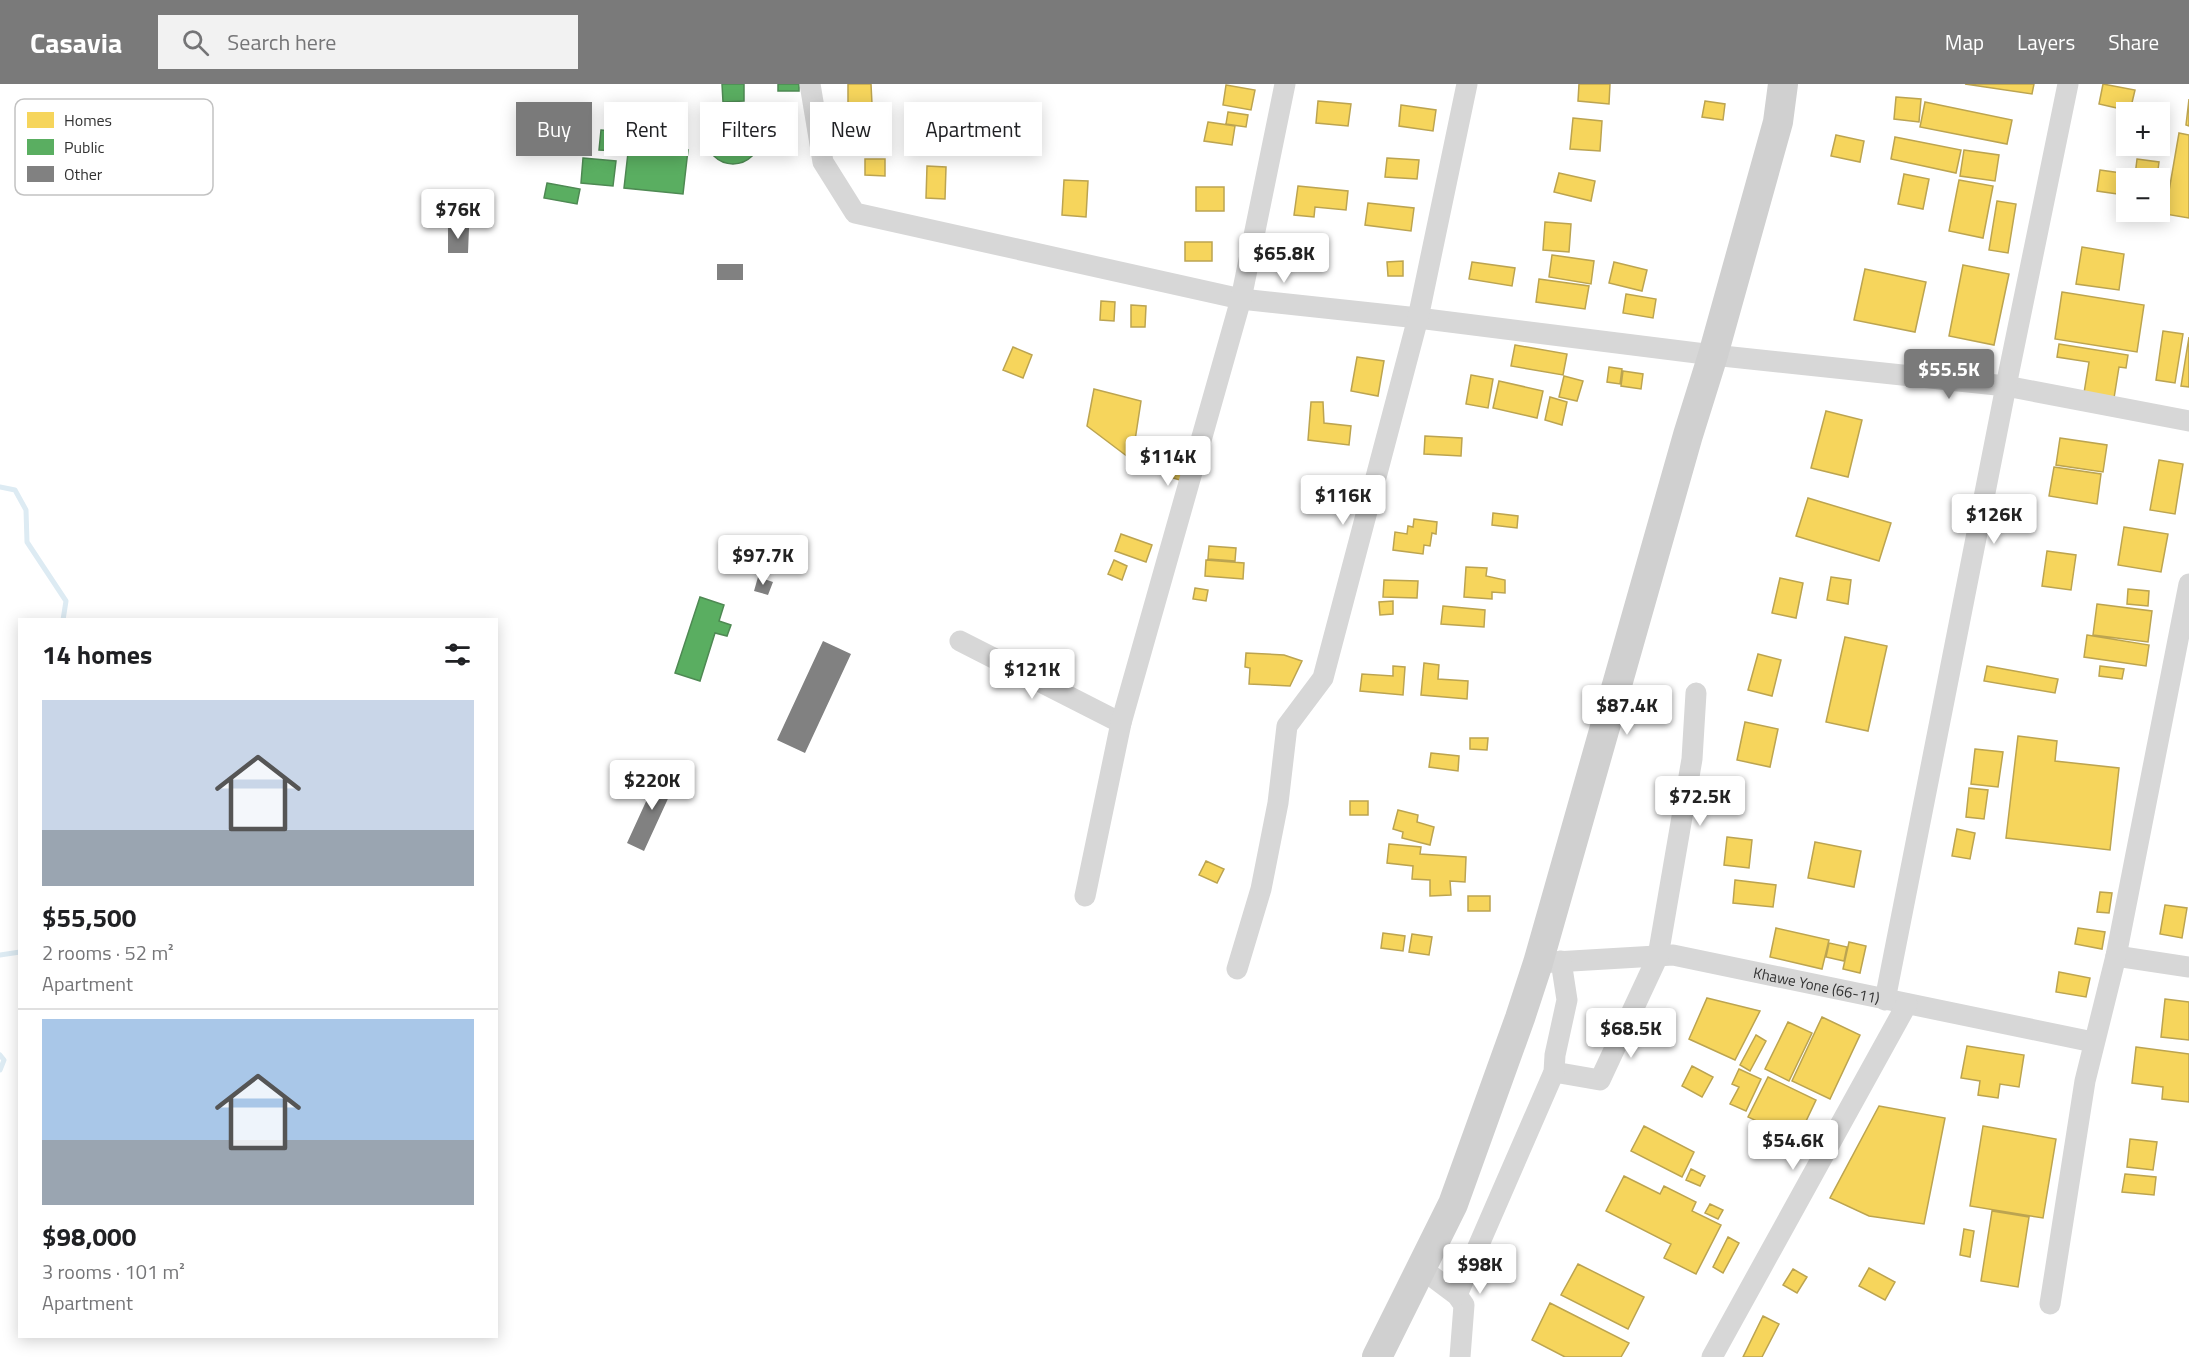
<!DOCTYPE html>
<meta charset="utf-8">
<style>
body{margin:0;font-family:"Titillium Web",sans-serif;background:#f2f2f2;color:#202124;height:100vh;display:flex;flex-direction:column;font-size:22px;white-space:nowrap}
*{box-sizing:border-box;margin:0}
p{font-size:20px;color:#757577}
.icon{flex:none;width:33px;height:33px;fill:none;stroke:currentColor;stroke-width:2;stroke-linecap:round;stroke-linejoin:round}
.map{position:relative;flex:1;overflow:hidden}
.side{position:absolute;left:18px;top:534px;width:480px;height:720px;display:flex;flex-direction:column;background:#fff;border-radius:0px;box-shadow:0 3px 15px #0003}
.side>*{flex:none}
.guide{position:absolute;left:516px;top:18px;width:570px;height:54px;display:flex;gap:12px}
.buttons{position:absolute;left:2116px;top:18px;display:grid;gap:12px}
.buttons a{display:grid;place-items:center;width:54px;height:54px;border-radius:0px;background:#fff;box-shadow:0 3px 15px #0003;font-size:30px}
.price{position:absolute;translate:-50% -51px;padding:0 14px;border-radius:6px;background:#fff;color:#222;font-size:20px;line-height:39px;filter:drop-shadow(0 2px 3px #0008)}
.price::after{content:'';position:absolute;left:50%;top:36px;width:18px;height:14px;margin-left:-9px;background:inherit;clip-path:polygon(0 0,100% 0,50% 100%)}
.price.on{background:#7a7a7a;color:#fff}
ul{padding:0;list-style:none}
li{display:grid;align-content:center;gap:12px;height:318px;padding:0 24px}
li+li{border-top:2px solid #e0e0e0}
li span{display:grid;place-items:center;height:186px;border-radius:0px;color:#555}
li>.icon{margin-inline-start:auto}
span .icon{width:108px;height:108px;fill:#fffc;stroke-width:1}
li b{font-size:26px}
h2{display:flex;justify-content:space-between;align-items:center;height:72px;padding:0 24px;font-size:26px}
.pill{padding:0 21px;border-radius:0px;background:#fff;box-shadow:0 3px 15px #0003;font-size:21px;line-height:54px}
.pill.on{background:#7a7a7a;color:#fff}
header{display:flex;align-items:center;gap:36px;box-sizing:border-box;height:84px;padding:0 30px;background:#7a7a7a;color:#fff}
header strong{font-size:28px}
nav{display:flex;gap:33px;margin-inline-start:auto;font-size:21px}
.search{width:420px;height:54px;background:#f2f2f2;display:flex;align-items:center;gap:15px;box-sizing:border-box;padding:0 21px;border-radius:0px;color:#757577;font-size:22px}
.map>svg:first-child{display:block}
.homes{fill:#f6d55c;stroke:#bca450;stroke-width:1.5}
.public{fill:#5aae61;stroke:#4e8953;stroke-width:1.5}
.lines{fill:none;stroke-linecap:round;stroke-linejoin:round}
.stream{stroke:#ddebf3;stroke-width:5}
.building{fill:#818181}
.minor{stroke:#d7d7d7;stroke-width:21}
.secondary{stroke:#d0d0d0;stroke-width:30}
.labels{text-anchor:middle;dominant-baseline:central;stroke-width:6;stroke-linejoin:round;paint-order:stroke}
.street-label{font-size:15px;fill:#333;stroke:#fff}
.key{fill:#fff;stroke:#c2c2c2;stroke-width:1.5}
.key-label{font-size:16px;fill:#333}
</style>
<header>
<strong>Casavia</strong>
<div class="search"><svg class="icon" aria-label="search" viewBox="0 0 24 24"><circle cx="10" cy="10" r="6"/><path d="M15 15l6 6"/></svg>Search here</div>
<nav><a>Map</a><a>Layers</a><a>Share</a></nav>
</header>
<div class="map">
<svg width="2189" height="1273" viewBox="0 0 2189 1273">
<rect width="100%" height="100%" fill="#fff"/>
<path class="homes" d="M848,0H871L872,20L848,21Z
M1579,0H1610L1609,20L1578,17Z
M1965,0H2034L2032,10Z
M2103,0L2135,6L2130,27L2099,20Z
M1226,1L1255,6L1251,26L1223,21Z
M1896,13L1921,15L1919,38L1894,35Z
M2189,15V42L2186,41Z
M1318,17L1351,20L1348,42L1316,39Z
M1705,17L1725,20L1723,36L1702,33Z
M1925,18L2012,36L2007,60L1920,43Z
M1401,21L1436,26L1433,47L1399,42Z
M872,24V42H852V25Z
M1228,28L1248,31L1246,43L1226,40Z
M1573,34L1602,37L1600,67L1570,65Z
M1208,38L1235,42L1232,61L1204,57Z
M2179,49L2189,51V134L2165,130Z
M1836,51L1864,57L1860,78L1831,72Z
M1895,53L1961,66L1956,89L1891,75Z
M1964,66L1999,71L1995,97L1960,92Z
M1387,74L1419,76L1417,95L1385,93Z
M865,75H885V92L865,91Z
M2137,75L2159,78L2157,94L2135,92Z
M927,82L946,83L945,115L926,114Z
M2100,86L2128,90L2124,111L2097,107Z
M1559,89L1595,97L1591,117L1554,108Z
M1904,90L1929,95L1923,125L1898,120Z
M1064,96L1088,97L1086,133L1062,131Z
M1959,96L1993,102L1983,154L1949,147Z
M1298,102L1348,107L1346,126L1315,123L1314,133L1294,131Z
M1196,103H1224V127H1196Z
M1997,117L2016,120L2008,169L1989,166Z
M1368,119L1414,124L1411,147L1365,141Z
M1545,138L1571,140L1569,168L1543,166Z
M1185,158H1212V177H1185Z
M2082,163L2124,170L2119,206L2076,200Z
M1552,171L1594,177L1591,200L1549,193Z
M1403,177V192H1388L1387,178Z
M1472,178L1515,184L1512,202L1469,195Z
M1614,178L1647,186L1642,207L1609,199Z
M1963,181L2009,190L1994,261L1949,252Z
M1865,185L1926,198L1915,248L1854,236Z
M1539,195L1589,202L1585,225L1536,218Z
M2062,208L2144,221L2137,268L2055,255Z
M1626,210L1656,215L1653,234L1623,229Z
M1101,217L1115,218L1114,237L1100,236Z
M1131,221L1146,222L1145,243H1131Z
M2163,247L2183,250L2175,299L2156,296Z
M2189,253V303L2181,302Z
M2059,260L2128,271L2126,284L2119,283L2114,314L2084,309L2089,278L2057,273Z
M1515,261L1567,270L1563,291L1511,282Z
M1013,263L1032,271L1023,294L1003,286Z
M1357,273L1384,277L1378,312L1351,307Z
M1609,283L1622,285L1620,300L1607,298Z
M1623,287L1643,290L1641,305L1621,302Z
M1471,291L1493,295L1488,324L1466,320Z
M1564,292L1583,297L1577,317L1559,313Z
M1499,297L1543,307L1537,334L1493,324Z
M1094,305L1141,317L1132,376L1087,342Z
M1550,313L1567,318L1562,341L1545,336Z
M1311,318H1323L1324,339L1351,342L1349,361L1308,356Z
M1826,327L1862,336L1848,393L1811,384Z
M1425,352L1462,354L1461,372L1424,370Z
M2060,354L2107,361L2103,388L2056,381Z
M1155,372L1184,383L1180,396L1150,387Z
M2159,376L2183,380L2175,430L2150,426Z
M2054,383L2101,390L2097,420L2049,412Z
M1808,414L1891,439L1879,477L1796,452Z
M1493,429L1518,432L1517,444L1492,441Z
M1414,435L1437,438L1436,450L1432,449L1430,462L1424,461L1423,470L1393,466L1395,448L1407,450L1408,442L1413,443Z
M2124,443L2168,450L2161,488L2118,481Z
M1121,450L1152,461L1146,478L1115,467Z
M1209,462L1236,464L1235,477L1208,475Z
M2047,467L2076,471L2071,506L2042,502Z
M1114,476L1127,482L1122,496L1108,490Z
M1206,476L1244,479L1243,495L1205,492Z
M1466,483L1487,484L1486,492L1505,496V509L1492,508V515L1464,513Z
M1831,493L1851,496L1848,520L1827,516Z
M1780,494L1803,499L1796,534L1772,529Z
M1384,496L1418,497L1417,514L1383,513Z
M1195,504L1208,506L1206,517L1193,515Z
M2128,505L2149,507L2148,522L2127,520Z
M1393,517V530L1380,531L1379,518Z
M2097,520L2152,527L2148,558L2093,551Z
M1443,522L1485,526L1484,543L1441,540Z
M2087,551L2149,561L2146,582L2084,573Z
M1845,553L1887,562L1868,647L1826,638Z
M1246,569L1284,571L1302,577L1290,602L1249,600L1250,584L1245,583Z
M1758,570L1781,576L1772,612L1748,606Z
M1424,579L1439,581L1438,595L1468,597L1467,615L1421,611Z
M1393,582L1405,583L1403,611L1360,607L1362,590L1393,592Z
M1987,582L2058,595L2055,609L1984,597Z
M2100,582L2124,585L2122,595L2099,592Z
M1745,638L1778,645L1770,683L1737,676Z
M2018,652L2057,657L2055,677L2119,684L2110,766L2006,754Z
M1470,654H1488L1487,666L1470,665Z
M1975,665L2003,668L1998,703L1971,700Z
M1431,669L1459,672L1458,687L1429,683Z
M1969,704L1988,706L1984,735L1966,733Z
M1350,717H1368V731H1350Z
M1398,726L1418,731L1417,738L1434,743L1430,761L1402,754L1403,748L1393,745Z
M1957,745L1975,749L1970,775L1952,772Z
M1727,753L1752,756L1749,784L1724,781Z
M1815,758L1861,767L1854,803L1808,794Z
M1389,760L1421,763L1420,770L1466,773L1465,798L1450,797L1451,811L1430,812V796L1412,795L1413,782L1387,779Z
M1206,777L1224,785L1217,799L1199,791Z
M1735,796L1776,801L1773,823L1733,819Z
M2100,808L2112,809L2109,829L2097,828Z
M1468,812H1490V827H1468Z
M2165,821L2187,824L2182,854L2160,850Z
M1776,844L1829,856L1822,885L1770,873Z
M2078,844L2105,848L2102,865L2075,860Z
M1383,849L1405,852L1403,867L1381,864Z
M1412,850L1432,853L1429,871L1409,868Z
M1849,858L1866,862L1860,889L1843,885Z
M1829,859L1847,863L1844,877L1826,873Z
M2059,888L2090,894L2086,913L2056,908Z
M1707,914L1760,927L1735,976L1689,955Z
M2165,915L2189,918V956L2161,953Z
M1822,933L1860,951L1830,1015L1792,997Z
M1788,938L1812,949L1789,997L1765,985Z
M1756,951L1766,957L1750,987L1740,981Z
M1967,962L2024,971L2019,1003L2000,1000L1998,1014L1978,1011L1980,997L1961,994Z
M2136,963L2189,970V1018L2162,1015L2163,1003L2132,999Z
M1692,982L1713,993L1702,1013L1682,1002Z
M1739,985L1761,995L1746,1027L1730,1020L1739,1003L1732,1000Z
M1768,993L1816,1016L1797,1056L1748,1033Z
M1879,1022L1945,1034L1924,1140L1869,1132L1830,1114Z
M1644,1042L1694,1068L1682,1093L1631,1067Z
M1983,1042L2056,1055L2043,1134L1970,1122Z
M2130,1055L2157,1058L2153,1086L2127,1083Z
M1691,1085L1705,1092L1700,1102L1686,1096Z
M2125,1090L2156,1093L2154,1111L2122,1108Z
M1624,1092L1660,1110L1664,1102L1696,1118L1692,1127L1721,1141L1696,1190L1664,1174L1671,1160L1606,1127Z
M1710,1120L1723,1126L1718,1135L1705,1129Z
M1992,1127L2029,1133L2018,1203L1981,1197Z
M1964,1145L1974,1147L1970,1173L1960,1171Z
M1728,1153L1739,1159L1723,1189L1713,1183Z
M1578,1180L1644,1213L1628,1245L1561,1211Z
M1869,1184L1895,1198L1885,1216L1859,1202Z
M1793,1185L1807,1193L1797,1209L1783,1201Z
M1550,1219L1629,1259L1621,1273H1565L1532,1256Z
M1763,1232L1779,1240L1762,1273H1743Z"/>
<path class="public" d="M722,0H744V17L723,18Z
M778,0H799V7H778Z
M706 53a27 27 0 1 1 54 0a27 27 0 1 1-54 0Z
M601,46L621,48L620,67L599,66Z
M629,60L688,66L683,110L624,104Z
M583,74L616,77L613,102L581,99Z
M547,99L580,105L577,120L544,114Z
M700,513L724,521L719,537L731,541L727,552L715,549L700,597L675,589Z"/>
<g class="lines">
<path class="stream" d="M0,403L15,406L26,426L27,458L66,517L63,536
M0,871L20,868
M0,971L4,976L0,986"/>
</g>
<path class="building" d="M448,144H469L468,169H448Z
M717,180H743V196H717Z
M758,493L773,498L768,511L754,507Z
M823,557L851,570L805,669L777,656Z
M660,687L677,695L644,767L627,759Z"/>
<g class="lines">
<g class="minor">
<path d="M810,0L823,78L855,129L1241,215L1418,234L1713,271L2006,302L2189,337"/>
<path d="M960,557L1121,639"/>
<path d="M1085,812L1121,639L1241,215L1285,0"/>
<path d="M2116,872L2189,883"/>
<path id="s1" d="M1538,879L1673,871L2093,958"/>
<path d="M1237,885L1261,805L1278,719L1287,642L1323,594L1418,234L1467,0"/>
<path d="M1885,916L2006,302L2068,0"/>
<path d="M1554,988L1600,996L1658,872L1692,675L1696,609"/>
<path d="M1421,1184L1457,1211L1464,1221L1460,1273"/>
<path d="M1457,1211L1554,988L1555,971L1567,916L1561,877"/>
<path d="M2050,1220L2085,997L2116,872L2189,500"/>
<path d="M1712,1273L1907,920"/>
</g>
<path class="secondary" d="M1377,1273L1453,1120L1520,934L1538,879L1688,351L1713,271L1778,38L1783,0"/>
</g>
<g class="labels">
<g class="street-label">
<text stroke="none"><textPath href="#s1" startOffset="282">Khawe Yone (66-11)</textPath></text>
</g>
</g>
<rect x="15" y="15" width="198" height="96" rx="9" class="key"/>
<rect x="27" y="28" width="27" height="16" fill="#f6d55c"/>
<rect x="27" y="55" width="27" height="16" fill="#5aae61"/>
<rect x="27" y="82" width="27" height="16" fill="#818181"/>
<g class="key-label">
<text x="64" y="42">Homes</text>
<text x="64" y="69">Public</text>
<text x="64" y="96">Other</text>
</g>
</svg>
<div class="buttons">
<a>+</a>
<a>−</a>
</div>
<b class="price" style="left:458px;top:156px">$76K</b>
<b class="price" style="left:1284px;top:200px">$65.8K</b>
<b class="price on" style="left:1949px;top:316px">$55.5K</b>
<b class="price" style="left:1168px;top:403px">$114K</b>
<b class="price" style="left:1343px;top:442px">$116K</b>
<b class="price" style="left:1994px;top:461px">$126K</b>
<b class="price" style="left:763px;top:502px">$97.7K</b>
<b class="price" style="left:1032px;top:616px">$121K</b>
<b class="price" style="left:1627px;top:652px">$87.4K</b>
<b class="price" style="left:652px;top:727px">$220K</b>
<b class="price" style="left:1700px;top:743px">$72.5K</b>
<b class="price" style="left:1631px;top:975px">$68.5K</b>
<b class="price" style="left:1793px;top:1087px">$54.6K</b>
<b class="price" style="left:1480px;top:1211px">$98K</b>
<div class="guide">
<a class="pill on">Buy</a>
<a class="pill">Rent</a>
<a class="pill">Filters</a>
<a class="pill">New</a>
<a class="pill">Apartment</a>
</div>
<section class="side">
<h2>14 homes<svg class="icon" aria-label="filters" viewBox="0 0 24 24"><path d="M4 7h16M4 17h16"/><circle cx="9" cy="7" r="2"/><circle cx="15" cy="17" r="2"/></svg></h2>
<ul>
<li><span style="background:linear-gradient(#c9d6e8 70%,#9aa5b1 0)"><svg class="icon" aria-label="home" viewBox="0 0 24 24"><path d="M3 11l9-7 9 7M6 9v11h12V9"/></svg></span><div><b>$55,500</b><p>2 rooms · 52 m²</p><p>Apartment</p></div></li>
<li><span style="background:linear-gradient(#a9c7e8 65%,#9aa5b1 0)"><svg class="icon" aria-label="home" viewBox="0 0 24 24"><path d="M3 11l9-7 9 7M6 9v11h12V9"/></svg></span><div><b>$98,000</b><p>3 rooms · 101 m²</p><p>Apartment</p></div></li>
</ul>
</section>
</div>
